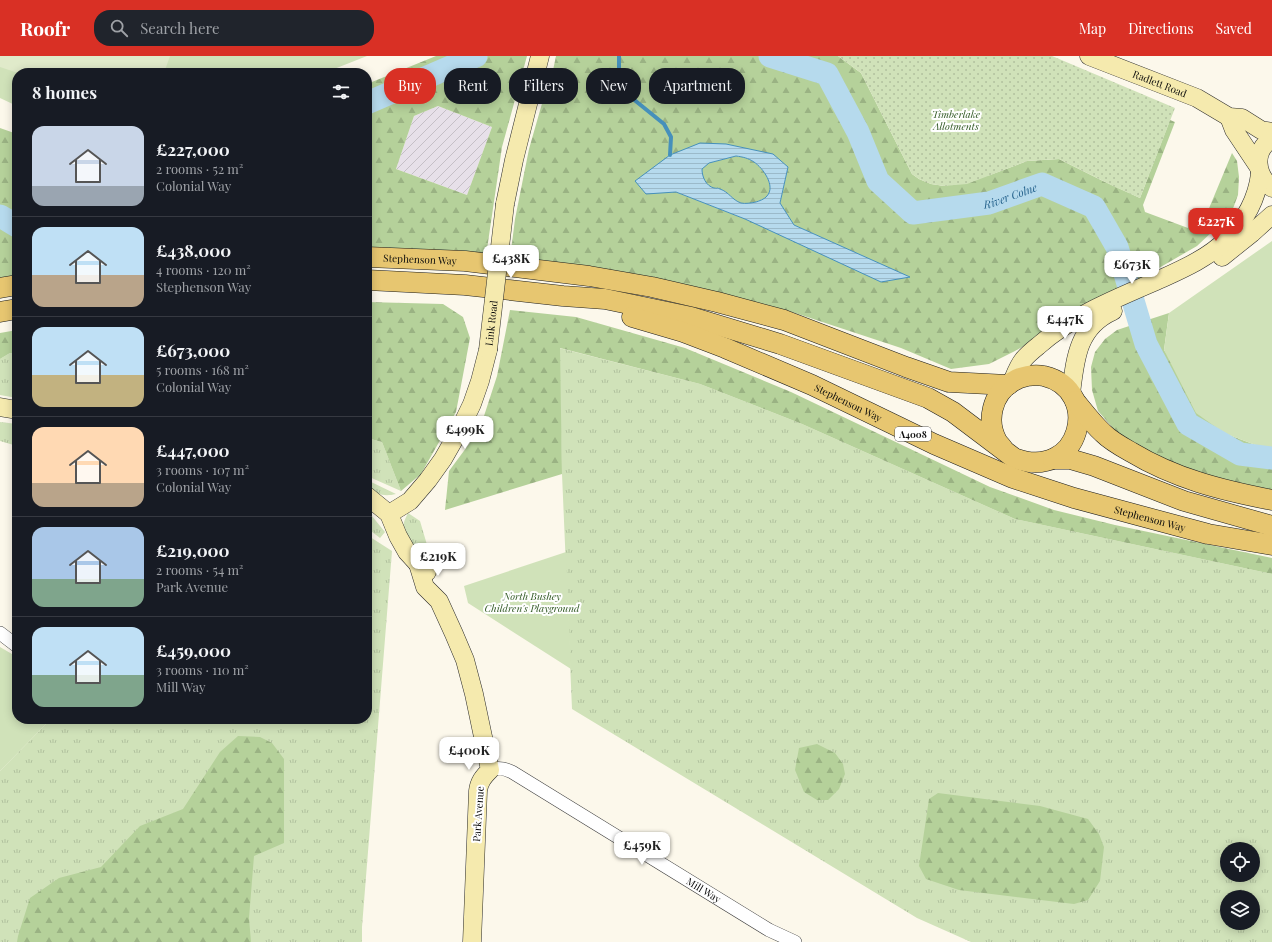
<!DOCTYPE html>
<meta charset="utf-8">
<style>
body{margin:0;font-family:"Playfair Display",serif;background:#20242c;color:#f1f3f6;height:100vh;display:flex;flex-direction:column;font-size:15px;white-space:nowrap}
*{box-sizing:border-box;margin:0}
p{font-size:13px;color:#9ea1a6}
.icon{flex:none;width:22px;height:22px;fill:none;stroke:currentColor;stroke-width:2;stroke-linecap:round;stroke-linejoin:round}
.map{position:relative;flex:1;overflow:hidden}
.side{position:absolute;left:12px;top:12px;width:360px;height:656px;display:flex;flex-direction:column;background:#171b24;border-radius:16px;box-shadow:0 2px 10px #0003}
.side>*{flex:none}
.hud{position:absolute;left:384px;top:12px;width:380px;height:36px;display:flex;gap:8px}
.tools{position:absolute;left:1220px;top:786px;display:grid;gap:8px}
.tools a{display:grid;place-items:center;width:40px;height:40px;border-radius:50%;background:#171b24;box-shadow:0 2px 10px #0003;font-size:20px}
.price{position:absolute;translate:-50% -34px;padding:0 9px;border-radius:8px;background:#fff;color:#222;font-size:13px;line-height:26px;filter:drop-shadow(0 1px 2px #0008)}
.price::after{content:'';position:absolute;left:50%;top:24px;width:12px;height:9px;margin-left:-6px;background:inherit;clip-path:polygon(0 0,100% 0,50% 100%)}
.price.current{background:#d93025;color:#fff}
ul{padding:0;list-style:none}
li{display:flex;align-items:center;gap:12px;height:100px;padding:0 20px}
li+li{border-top:1px solid #363941}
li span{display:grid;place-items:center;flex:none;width:112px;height:80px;border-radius:12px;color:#555}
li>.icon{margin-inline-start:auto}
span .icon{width:48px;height:48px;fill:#fffc;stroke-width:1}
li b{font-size:17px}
h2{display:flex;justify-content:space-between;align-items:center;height:48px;padding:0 20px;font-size:17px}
.tag{padding:0 14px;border-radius:16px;background:#171b24;box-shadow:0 2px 10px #0003;font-size:14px;line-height:36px}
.tag.current{background:#d93025;color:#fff}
header{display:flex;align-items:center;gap:24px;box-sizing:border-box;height:56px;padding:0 20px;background:#d93025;color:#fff}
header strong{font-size:19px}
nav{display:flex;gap:22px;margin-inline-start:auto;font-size:14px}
.search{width:280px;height:36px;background:#20242c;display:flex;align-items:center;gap:10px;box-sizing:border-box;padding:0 14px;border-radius:16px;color:#9ea1a6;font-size:15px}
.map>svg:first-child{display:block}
.industrial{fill:url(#industrial-furrows)}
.grass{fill:url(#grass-tufts);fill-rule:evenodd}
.forest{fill:url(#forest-firs);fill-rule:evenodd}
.park{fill:#d0e2b9}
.garden{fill:url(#garden-dots)}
.pitch{fill:#e0eaca}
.water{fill:url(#water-rules);stroke:#4690bb;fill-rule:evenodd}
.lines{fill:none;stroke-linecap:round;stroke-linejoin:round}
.stream{stroke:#4690bb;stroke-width:4}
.river{stroke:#b6daed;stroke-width:23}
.street-casing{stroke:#3e3e3e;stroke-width:14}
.secondary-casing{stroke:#2d2d2d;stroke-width:19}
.primary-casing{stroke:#1c1c1c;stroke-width:21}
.street{stroke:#fff;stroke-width:13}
.secondary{stroke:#f5eaae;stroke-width:18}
.primary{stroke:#e7c670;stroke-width:20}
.secondary-bridge-casing{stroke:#2d2d2d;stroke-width:19;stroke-linecap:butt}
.secondary-bridge{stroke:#f5eaae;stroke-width:18}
.labels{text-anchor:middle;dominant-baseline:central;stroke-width:4;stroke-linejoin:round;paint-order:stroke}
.shield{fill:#fff;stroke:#545454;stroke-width:1}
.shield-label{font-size:9px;font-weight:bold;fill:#0b0b0b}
.street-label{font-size:10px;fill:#0b0b0b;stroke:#fff}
.park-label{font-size:10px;font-style:italic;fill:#315924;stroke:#fff}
.water-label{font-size:11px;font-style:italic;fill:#25628c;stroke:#fff}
</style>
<header>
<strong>Roofr</strong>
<div class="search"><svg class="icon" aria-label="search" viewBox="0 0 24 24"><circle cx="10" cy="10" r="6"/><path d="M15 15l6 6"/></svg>Search here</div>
<nav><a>Map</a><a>Directions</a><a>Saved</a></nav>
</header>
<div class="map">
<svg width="1272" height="886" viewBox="0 0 1272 886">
<defs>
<pattern id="industrial-furrows" width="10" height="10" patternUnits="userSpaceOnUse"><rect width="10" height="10" fill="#e7e0e9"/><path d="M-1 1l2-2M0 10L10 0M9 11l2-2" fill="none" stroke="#c5bfc6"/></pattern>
<pattern id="grass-tufts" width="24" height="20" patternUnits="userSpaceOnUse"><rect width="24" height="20" fill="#d0e2b9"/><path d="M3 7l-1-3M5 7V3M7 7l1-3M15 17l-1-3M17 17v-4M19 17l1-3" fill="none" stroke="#b1c19e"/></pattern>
<pattern id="forest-firs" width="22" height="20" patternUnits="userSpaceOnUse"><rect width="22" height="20" fill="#b5d19a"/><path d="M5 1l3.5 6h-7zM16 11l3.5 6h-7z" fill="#9ab283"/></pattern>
<pattern id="garden-dots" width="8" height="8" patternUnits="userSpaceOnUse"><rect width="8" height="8" fill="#d0e2b9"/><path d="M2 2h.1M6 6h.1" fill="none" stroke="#b1c19e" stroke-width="1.8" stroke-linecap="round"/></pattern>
<pattern id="water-rules" width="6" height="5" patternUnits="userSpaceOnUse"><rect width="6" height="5" fill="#b6daed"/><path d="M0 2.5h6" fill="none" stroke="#9bbaca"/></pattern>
</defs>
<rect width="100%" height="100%" fill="#fcf8eb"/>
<path class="industrial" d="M438,50L492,71L467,139L396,113L414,60Z"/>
<path class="grass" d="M559,292L700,328L802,368L1015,463L1272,518V886H971L917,862L572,653L562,418ZM1227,793H1253V819H1227ZM1227,841H1253V867H1227Z
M10,297L17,298V342L0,339V303Z
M0,366L17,368V390L0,385Z
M367,382L382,386L401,435L367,420Z
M367,424L396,438C383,441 378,438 367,432Z
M367,454L385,476L380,482L367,472Z
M408,457L420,465L435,516L406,482C401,472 403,467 408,457Z
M367,479L392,495L362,871V886H0V715L51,663H367Z"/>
<path class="forest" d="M436,0H527L502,91L486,200L367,193V28ZM438,50L492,71L467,139L396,113L414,60Z
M556,0H838L861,17L912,118L919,123L931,128L944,130L990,119L1027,105L1059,103L1103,125L1140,142L1170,64L1175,66L1143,149L1145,156L1188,172L1194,158L1205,162L1232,97L1237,105L1239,121L1238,139L1231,158L1197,190L1015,295L989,308L951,313L901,292L792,256L673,227L510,203L515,163L529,93L545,37L564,42L566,25L552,19ZM726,88L788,111L780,147L794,169L909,221L745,163L676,136Z
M0,72L17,78V222L0,225Z
M736,100C743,101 749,102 754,106C763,112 776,130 767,140C765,143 759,145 756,146C751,147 745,148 741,147C732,144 729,136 720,133C715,131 720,133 714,132C705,130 702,121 702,113L708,107Z
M367,246L443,248L463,261L470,282L456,356L421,418L401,435L382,386L367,382Z
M510,254L576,261L685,292L791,336L990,431L1054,454L1115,469L1272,502V518L1015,463L802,368L700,328L560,292L562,418L445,454L449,415L472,384L484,360L497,320Z
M1169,257L1164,294L1224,377L1266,393L1272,394V439L1198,422L1119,379L1098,355L1092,334L1091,311L1095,296L1105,283L1117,274Z
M17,274V298L10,297L0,303V277Z
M238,680L260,681L272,687L284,703V787L254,800L249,862L251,886H17L18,880L30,842L59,822L101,811L140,770L183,753L220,696Z
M817,688L835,697L843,708L845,718L839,733L828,744H817L804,736L795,714L799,692Z
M938,737L1040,750L1088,763L1099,778L1104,791L1100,825L1088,844L1074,848L959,834L926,823L919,810L929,743Z"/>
<path class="park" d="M0,0H367L324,17H17V50L0,42Z
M1272,185V394L1266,393L1224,377L1196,357L1164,294L1169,257Z
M566,496L571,613L468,547L464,530Z
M0,591L17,601V663H51L0,715Z"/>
<path class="garden" d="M838,0H1052L1175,52L1140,142L1113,130L1059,103L1027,105L967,128L944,130L931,128L919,123L912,118L861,17Z"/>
<path class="pitch" d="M0,0H170L164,17H18L0,11Z"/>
<path class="water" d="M700,87L726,88L773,98L788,111L780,147L794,169L910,221L881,226L745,163L676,136L646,138L635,125L670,99ZM736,100C743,101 748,102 754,106C763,112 776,130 767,140C765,143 759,145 756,146C751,147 745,148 741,147C732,144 729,136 720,133C715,131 720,133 714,132C706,130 702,121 702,113L709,107Z"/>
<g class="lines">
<path class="stream" d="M619,0V15L627,38L664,68L671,81L670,99"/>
<g class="river">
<path id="s1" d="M770,0L827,18L858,76L878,125L913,157L989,147L1042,128L1094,151L1117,191L1146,288L1188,368L1240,398L1272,402"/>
<path d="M367,47L476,0"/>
<path d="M0,160L17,170"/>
</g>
<g class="street-casing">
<g id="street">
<path d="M0,577L17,590"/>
<path id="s2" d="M490,714C498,711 504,712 512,716L769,874L795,886"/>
</g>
</g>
<g class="secondary-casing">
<g id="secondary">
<path id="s3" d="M1089,0L1197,42L1229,61L1242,62L1261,74L1272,76"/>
<path d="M1229,61L1234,74L1258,110"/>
<path d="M1272,83C1252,95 1256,119 1272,132"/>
<path d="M505,148L514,104L540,0"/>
<path d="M1222,201L1252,177L1272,159"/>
<path d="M1012,326C1015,319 1018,310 1023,304C1027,299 1033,294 1038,290C1074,258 1120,241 1163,222C1185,212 1209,201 1226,184C1244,166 1257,143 1260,118"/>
<path d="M1071,338C1075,304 1077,271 1113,255"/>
<path d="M0,351L17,354"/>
<path d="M367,440L389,458L398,480L407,496L418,508L427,516"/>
<path d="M389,458L410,445L428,424L443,403L459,375L472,348L480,325L488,294"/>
<path d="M418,508L425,531L439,545L454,578L465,604L474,638L490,714C483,721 479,726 478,735L472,886"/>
</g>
</g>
<g class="primary-casing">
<g id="primary">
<path id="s4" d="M367,201L465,205L589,220L652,231L717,246L784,264L906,311L949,326L1008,329"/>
<path d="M367,224L465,229L563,240L605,243L691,261L780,288L928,342L953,356L1014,402C1081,427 1103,334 1044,320C1034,318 1021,320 1012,326C992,338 986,365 997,385C999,388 1002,391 1004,394"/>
<path d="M0,232L17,229"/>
<path d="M0,256L17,253"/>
<path id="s5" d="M632,261L683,276L725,292L812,329L934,388L1013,422L1074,442L1208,478L1272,489"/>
<path d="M1075,345C1084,356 1093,368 1103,377C1111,385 1122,391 1131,396C1176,423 1221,434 1272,444"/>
<path d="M1053,403H1070L1094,410L1184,445L1272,470"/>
</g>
</g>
<use href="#street" class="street"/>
<use href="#secondary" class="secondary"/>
<use href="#primary" class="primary"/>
<g class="secondary-bridge-casing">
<g id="secondary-bridge">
<path id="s6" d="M488,294L505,148"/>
</g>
</g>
<use href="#secondary-bridge" class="secondary-bridge"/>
</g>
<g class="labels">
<rect class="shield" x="895" y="371" width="36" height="14" rx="3"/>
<g class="shield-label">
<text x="913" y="378">A4008</text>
</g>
<g class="street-label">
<text stroke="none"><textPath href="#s3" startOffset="76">Radlett Road</textPath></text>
<text stroke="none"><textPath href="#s4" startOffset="53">Stephenson Way</textPath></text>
<text stroke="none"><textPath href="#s6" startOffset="27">Link Road</textPath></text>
<text stroke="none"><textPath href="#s5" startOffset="233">Stephenson Way</textPath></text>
<text stroke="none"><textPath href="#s5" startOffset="557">Stephenson Way</textPath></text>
<text transform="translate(478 758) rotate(-86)">Park Avenue</text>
<text stroke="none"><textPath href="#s2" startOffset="248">Mill Way</textPath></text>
</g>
<g class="park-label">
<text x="956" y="58">Timberlake<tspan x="956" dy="12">Allotments</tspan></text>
<text x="532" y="540">North Bushey<tspan x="532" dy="12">Children's Playground</tspan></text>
</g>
<g class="water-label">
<text stroke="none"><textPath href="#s1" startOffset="325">River Colne</textPath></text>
</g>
</g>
</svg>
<div class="tools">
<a><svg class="icon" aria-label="locate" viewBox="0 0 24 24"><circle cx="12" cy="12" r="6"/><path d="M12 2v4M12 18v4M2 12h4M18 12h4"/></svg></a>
<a><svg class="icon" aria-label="layers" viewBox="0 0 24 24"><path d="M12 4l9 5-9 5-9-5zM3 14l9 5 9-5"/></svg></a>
</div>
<b class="price current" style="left:1216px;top:186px">£227K</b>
<b class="price" style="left:511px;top:223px">£438K</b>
<b class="price" style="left:1132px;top:229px">£673K</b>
<b class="price" style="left:1065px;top:284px">£447K</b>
<b class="price" style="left:465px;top:394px">£499K</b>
<b class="price" style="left:438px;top:521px">£219K</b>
<b class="price" style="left:469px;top:715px">£400K</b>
<b class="price" style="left:642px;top:810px">£459K</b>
<div class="hud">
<a class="tag current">Buy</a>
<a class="tag">Rent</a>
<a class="tag">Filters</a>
<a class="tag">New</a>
<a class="tag">Apartment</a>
</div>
<section class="side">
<h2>8 homes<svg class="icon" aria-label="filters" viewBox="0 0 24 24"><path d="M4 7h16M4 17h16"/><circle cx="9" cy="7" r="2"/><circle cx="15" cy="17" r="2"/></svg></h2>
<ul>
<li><span style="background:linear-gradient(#c9d6e8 75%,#9aa5b1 0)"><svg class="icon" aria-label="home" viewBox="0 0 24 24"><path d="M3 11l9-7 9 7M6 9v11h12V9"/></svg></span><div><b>£227,000</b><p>2 rooms · 52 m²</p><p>Colonial Way</p></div></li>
<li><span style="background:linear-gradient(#bfe0f5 60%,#b9a48a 0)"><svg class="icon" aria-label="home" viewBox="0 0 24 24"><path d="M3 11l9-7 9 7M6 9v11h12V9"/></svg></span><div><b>£438,000</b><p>4 rooms · 120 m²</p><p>Stephenson Way</p></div></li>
<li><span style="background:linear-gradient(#bfe0f5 60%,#c2b280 0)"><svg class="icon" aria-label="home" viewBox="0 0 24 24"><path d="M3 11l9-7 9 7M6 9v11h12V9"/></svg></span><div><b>£673,000</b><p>5 rooms · 168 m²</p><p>Colonial Way</p></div></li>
<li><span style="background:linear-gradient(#ffd9b3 70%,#b9a48a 0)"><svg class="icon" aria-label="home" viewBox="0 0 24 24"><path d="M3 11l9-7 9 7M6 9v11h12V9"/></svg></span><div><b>£447,000</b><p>3 rooms · 107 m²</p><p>Colonial Way</p></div></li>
<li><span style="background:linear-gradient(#a9c7e8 65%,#7fa58c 0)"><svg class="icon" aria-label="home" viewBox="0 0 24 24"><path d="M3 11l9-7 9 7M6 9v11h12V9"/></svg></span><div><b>£219,000</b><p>2 rooms · 54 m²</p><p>Park Avenue</p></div></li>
<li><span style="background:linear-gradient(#bfe0f5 60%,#7fa58c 0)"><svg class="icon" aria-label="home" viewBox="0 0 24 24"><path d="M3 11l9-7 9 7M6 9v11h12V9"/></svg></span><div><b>£459,000</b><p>3 rooms · 110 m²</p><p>Mill Way</p></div></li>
</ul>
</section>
</div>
